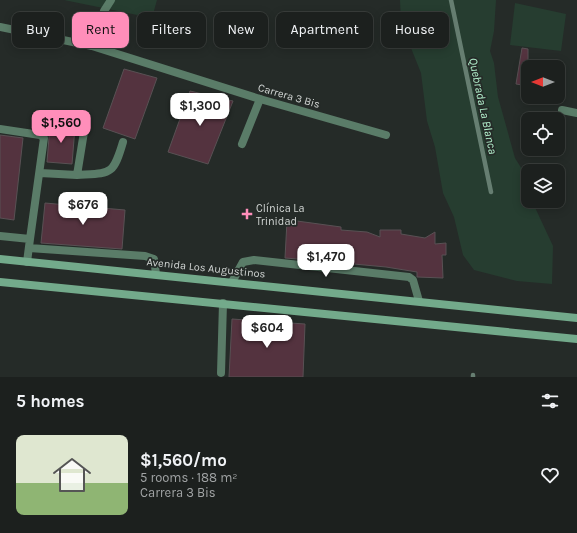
<!DOCTYPE html>
<meta charset="utf-8">
<style>
body{margin:0;font-family:Karla,sans-serif;background:#292d2b;color:#f1f3f6;height:100vh;display:flex;flex-direction:column;font-size:15px;white-space:nowrap}
*{box-sizing:border-box;margin:0}
p{font-size:13px;color:#a0a3a4}
.icon{flex:none;width:22px;height:22px;fill:none;stroke:currentColor;stroke-width:2;stroke-linecap:round;stroke-linejoin:round}
.map{position:relative;height:377px;overflow:hidden}
.details{display:flex;flex-direction:column;background:#1c201e;flex:1}
.details>*{flex:none}
.guide{position:absolute;left:12px;top:12px;width:553px;height:36px;display:flex;gap:8px}
.needle{width:26px;rotate:270deg}
.fabs{position:absolute;left:521px;top:60px;display:grid;gap:8px}
.fabs a{display:grid;place-items:center;width:44px;height:44px;border-radius:8px;background:#1c201e;box-shadow:0 2px 10px #0003,0 0 0 1px #3a3e3c;font-size:20px}
.price{position:absolute;translate:-50% -34px;padding:0 9px;border-radius:8px;background:#fff;color:#222;font-size:13px;line-height:26px;filter:drop-shadow(0 1px 2px #0008)}
.price::after{content:'';position:absolute;left:50%;top:24px;width:12px;height:9px;margin-left:-6px;background:inherit;clip-path:polygon(0 0,100% 0,50% 100%)}
.price.current{background:#ff8eba;color:#111}
ul{padding:0;list-style:none}
li{display:flex;align-items:center;gap:12px;height:100px;padding:0 16px}
li span{display:grid;place-items:center;flex:none;width:112px;height:80px;border-radius:8px;color:#555}
li>.icon{margin-inline-start:auto}
span .icon{width:48px;height:48px;fill:#fffc;stroke-width:1}
li b{font-size:17px}
h2{display:flex;justify-content:space-between;align-items:center;height:48px;padding:0 16px;font-size:17px}
.pill{padding:0 14px;border-radius:8px;background:#1c201e;box-shadow:0 2px 10px #0003,0 0 0 1px #3a3e3c;font-size:14px;line-height:36px}
.pill.current{background:#ff8eba;color:#111}
.map>svg:first-child{display:block}
.green{fill:#263d30}
.lines{fill:none;stroke-linecap:round;stroke-linejoin:round}
.stream{stroke:#667e71;stroke-width:4.5}
.building{fill:#54333f;stroke:#595154}
.service{stroke:#5a7c68;stroke-width:8}
.minor{stroke:#5a7c68;stroke-width:8}
.secondary{stroke:#73aa8b;stroke-width:8}
.poi-dot{fill:#ff8eba;stroke:#252b28;stroke-width:1.5}
.labels{text-anchor:middle;dominant-baseline:central;stroke-width:3.5;stroke-linejoin:round;paint-order:stroke}
.street-label{font-size:11px;fill:#d3d7d5;stroke:#252b28}
.poi-label{font-size:11px;fill:#d3d7d5;stroke:#252b28;text-anchor:start}
.water-label{font-size:12px;font-style:italic;fill:#b1efcb;stroke:#252b28}
</style>
<div class="map">
<svg width="577" height="377" viewBox="0 0 577 377">
<rect width="100%" height="100%" fill="#252b28"/>
<path class="green" d="M64,0H157L152,18Z
M400,0H496L494,31L490,51L494,63L498,97L515,158L528,179V201H532L553,246L552,284L517,281L474,270L463,255L454,217L443,193L435,147L427,121L421,73L401,23Z
M515,3L566,14L561,51L510,45Z"/>
<g class="lines">
<path class="stream" d="M451,0L491,192
M473,377V375"/>
</g>
<path class="building" d="M522,48L528,49V86L516,84Z
M124,69L157,78L135,139L103,128Z
M190,91L233,101L208,164L168,152Z
M50,125L75,127L72,164L47,162Z
M0,135L23,138L14,220L0,218Z
M45,203L125,210L122,249L41,243Z
M287,221H297L341,227V230L367,232L380,237V230H401V234L425,238L435,232V244L446,243V255H442L443,278L417,277V272L386,267L343,263L344,253L329,261L299,257L298,259L285,258Z
M232,319L305,324L303,377H229Z"/>
<g class="lines">
<path class="service" d="M92,46L104,11L111,0
M242,144L260,99
M221,373L223,303"/>
<path class="minor" d="M0,27L92,46L260,99L386,135
M562,110L577,113
M0,129L40,135L44,138L30,239
M40,173L77,175L84,132
M77,175C111,173 113,176 123,142
M0,236L30,239L27,262
M29,248L145,256L154,259L156,274
M232,282L243,262L254,260L409,277L413,280L419,301"/>
<path class="secondary" d="M0,259L577,318
M0,282L577,339"/>
</g>
<path class="poi-dot" d="M245 208h4v4h4v4h-4v4h-4v-4h-4v-4h4z"/>
<g class="labels">
<g class="street-label">
<text transform="translate(289 96) rotate(16)">Carrera 3 Bis</text>
<text transform="translate(206 268) rotate(6)">Avenida Los Augustinos</text>
</g>
<g class="poi-label">
<text x="256" y="208">Clínica La<tspan x="256" dy="13">Trinidad</tspan></text>
</g>
<g class="water-label">
<text transform="translate(483 106) rotate(78)">Quebrada La Blanca</text>
</g>
</g>
</svg>
<div class="fabs">
<a><svg class="needle" viewBox="-14 -14 28 28"><path d="M0-13l5 13h-10z" fill="#e53935"/><path d="M0 13l5-13h-10z" fill="#a0a3a4"/></svg></a>
<a><svg class="icon" aria-label="locate" viewBox="0 0 24 24"><circle cx="12" cy="12" r="6"/><path d="M12 2v4M12 18v4M2 12h4M18 12h4"/></svg></a>
<a><svg class="icon" aria-label="layers" viewBox="0 0 24 24"><path d="M12 4l9 5-9 5-9-5zM3 14l9 5 9-5"/></svg></a>
</div>
<b class="price" style="left:200px;top:127px">$1,300</b>
<b class="price current" style="left:61px;top:144px">$1,560</b>
<b class="price" style="left:83px;top:226px">$676</b>
<b class="price" style="left:326px;top:278px">$1,470</b>
<b class="price" style="left:267px;top:349px">$604</b>
<div class="guide">
<a class="pill">Buy</a>
<a class="pill current">Rent</a>
<a class="pill">Filters</a>
<a class="pill">New</a>
<a class="pill">Apartment</a>
<a class="pill">House</a>
</div>
</div>
<section class="details">
<h2>5 homes<svg class="icon" aria-label="filters" viewBox="0 0 24 24"><path d="M4 7h16M4 17h16"/><circle cx="9" cy="7" r="2"/><circle cx="15" cy="17" r="2"/></svg></h2>
<ul>
<li><span style="background:linear-gradient(#dfe7d0 60%,#8fb573 0)"><svg class="icon" aria-label="home" viewBox="0 0 24 24"><path d="M3 11l9-7 9 7M6 9v11h12V9"/></svg></span><div><b>$1,560/mo</b><p>5 rooms · 188 m²</p><p>Carrera 3 Bis</p></div><svg class="icon" aria-label="heart" viewBox="0 0 24 24"><path d="M12 20l-8-8c-3-5 5-10 8-4 3-6 11-1 8 4z"/></svg></li>
</ul>
</section>
